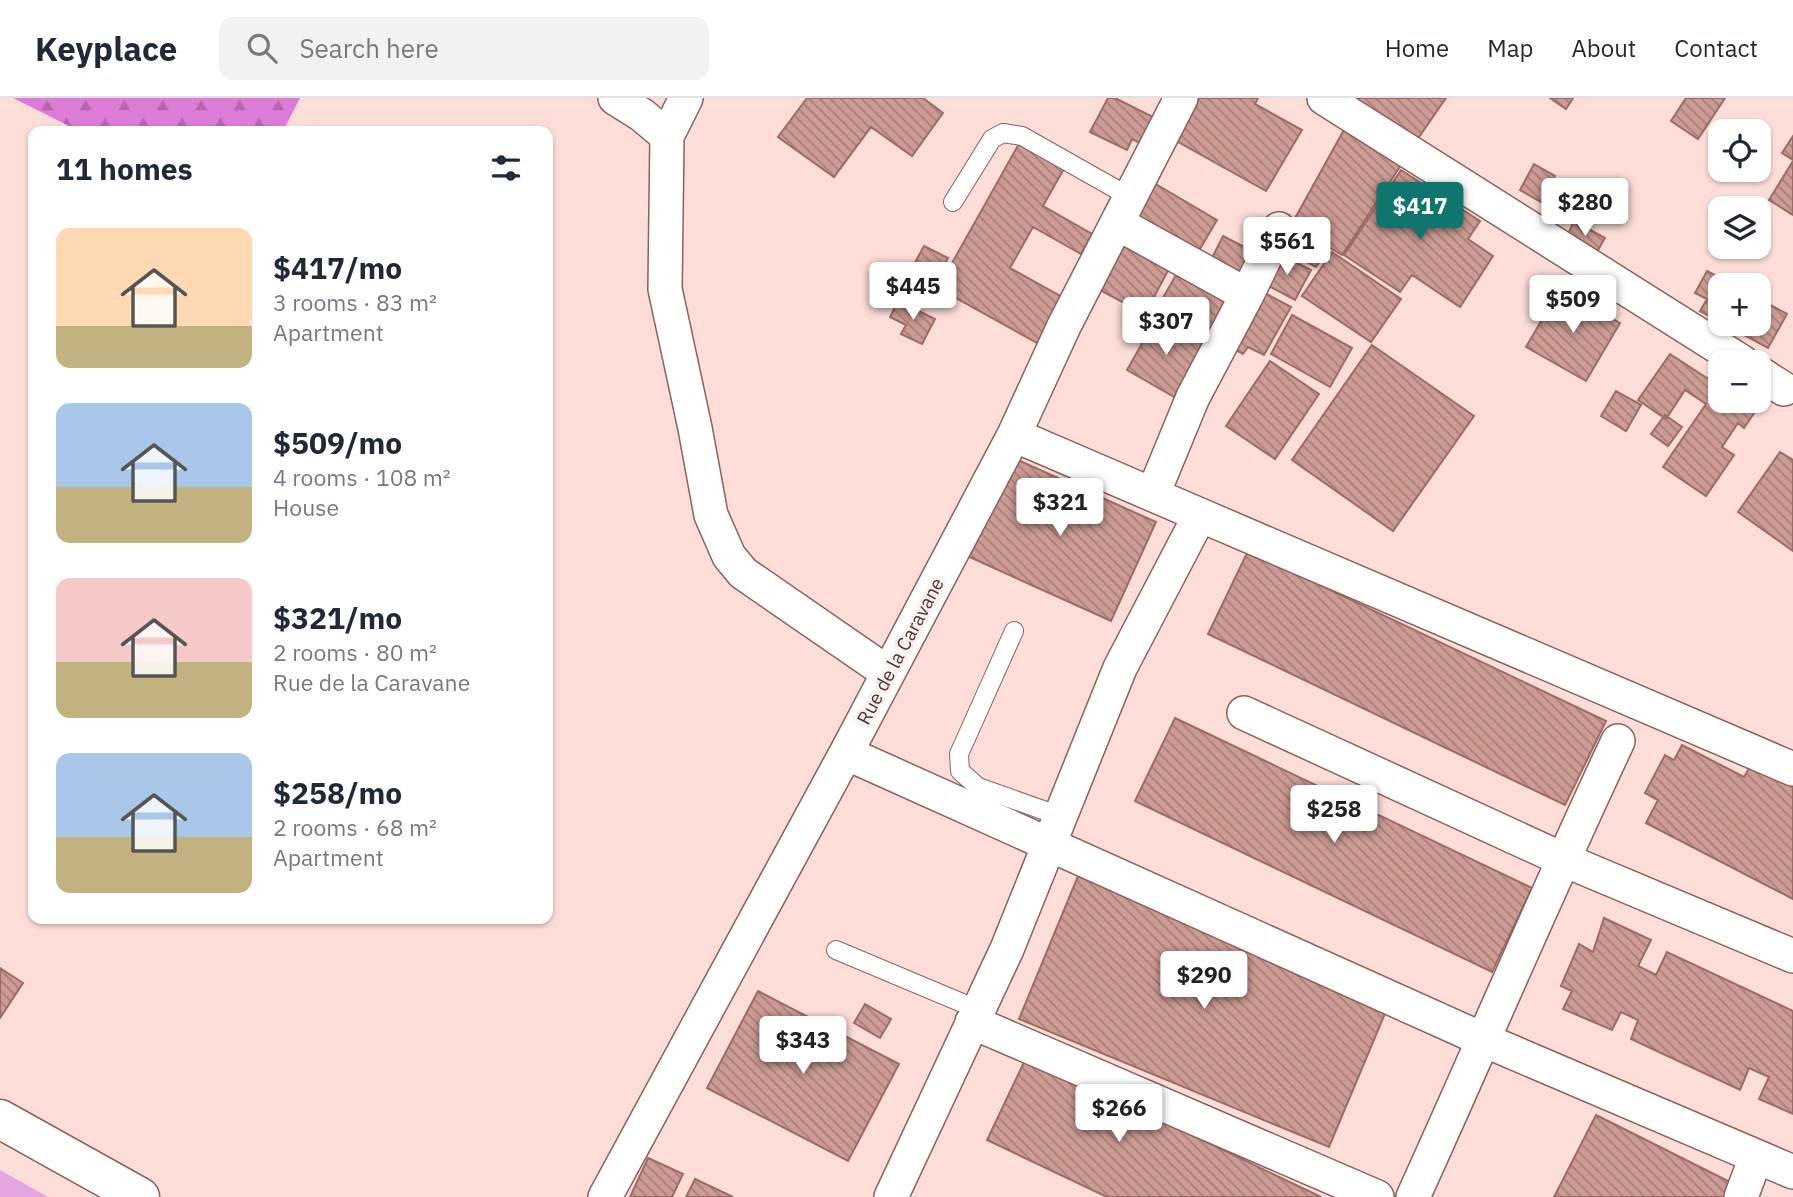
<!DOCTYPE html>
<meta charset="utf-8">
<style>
body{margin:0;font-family:"IBM Plex Sans",sans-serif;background:#f2f2f3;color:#1f2937;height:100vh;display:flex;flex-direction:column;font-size:26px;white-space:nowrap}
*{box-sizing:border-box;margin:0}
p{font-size:23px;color:#747a83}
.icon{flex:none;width:38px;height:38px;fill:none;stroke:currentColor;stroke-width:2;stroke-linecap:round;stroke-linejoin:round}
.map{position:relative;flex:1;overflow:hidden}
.side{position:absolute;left:28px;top:28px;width:525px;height:798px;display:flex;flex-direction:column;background:#fff;border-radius:14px;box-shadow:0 2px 5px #0004}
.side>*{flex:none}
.controls{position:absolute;left:1708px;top:21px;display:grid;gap:14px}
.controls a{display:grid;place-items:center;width:63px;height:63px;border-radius:14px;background:#fff;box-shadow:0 2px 5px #0004;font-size:35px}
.price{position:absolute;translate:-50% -60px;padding:0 16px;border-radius:7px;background:#fff;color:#222;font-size:23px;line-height:46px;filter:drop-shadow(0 2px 4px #0008)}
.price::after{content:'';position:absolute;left:50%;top:42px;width:21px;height:16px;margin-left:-10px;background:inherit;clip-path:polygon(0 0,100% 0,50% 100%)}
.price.selected{background:#0f766e;color:#fff}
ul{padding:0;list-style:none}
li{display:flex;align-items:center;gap:21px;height:175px;padding:0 28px}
li span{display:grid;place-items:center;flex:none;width:196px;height:140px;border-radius:14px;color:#555}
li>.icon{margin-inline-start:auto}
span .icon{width:84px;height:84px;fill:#fffc;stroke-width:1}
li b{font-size:30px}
h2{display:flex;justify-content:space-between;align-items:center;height:84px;padding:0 28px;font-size:30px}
header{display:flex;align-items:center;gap:42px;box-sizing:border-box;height:98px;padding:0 35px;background:#fff;border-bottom:2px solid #e0e1e3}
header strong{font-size:33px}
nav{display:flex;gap:38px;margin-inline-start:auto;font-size:24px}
.search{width:490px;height:63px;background:#f2f2f3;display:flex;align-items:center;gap:18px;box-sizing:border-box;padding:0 24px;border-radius:14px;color:#747a83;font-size:26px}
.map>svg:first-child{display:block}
.forest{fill:url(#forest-firs)}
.pitch{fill:#e4a4df}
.building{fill:url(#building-back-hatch);stroke:#9b6c65;stroke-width:2}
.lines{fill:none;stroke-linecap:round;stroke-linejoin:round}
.service-casing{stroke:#8d6059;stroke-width:20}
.minor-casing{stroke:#8d6059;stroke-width:36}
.tertiary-casing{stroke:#8d6059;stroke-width:41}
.service{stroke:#fff;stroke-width:18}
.minor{stroke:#fff;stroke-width:33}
.tertiary{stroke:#fff;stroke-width:38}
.labels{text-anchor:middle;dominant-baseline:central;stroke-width:7;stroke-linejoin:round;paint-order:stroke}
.street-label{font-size:19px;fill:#4a3532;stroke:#faf0ee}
</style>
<header>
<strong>Keyplace</strong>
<div class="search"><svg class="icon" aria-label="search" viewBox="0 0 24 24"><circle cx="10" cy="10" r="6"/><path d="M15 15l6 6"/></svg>Search here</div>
<nav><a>Home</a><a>Map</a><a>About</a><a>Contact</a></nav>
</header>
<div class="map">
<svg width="1793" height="1099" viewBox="0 0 1793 1099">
<defs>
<pattern id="forest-firs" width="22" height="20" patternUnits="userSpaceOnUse" patternTransform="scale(1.75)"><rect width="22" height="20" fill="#dd7cd7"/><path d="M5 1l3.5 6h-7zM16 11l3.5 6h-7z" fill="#b566af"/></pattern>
<pattern id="building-back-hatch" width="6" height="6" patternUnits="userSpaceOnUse" patternTransform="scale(1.75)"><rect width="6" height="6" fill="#cc9b93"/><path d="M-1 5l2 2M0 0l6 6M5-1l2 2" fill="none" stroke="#a87f79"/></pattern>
</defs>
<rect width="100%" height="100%" fill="#fdddd7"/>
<path class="forest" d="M13,0H300L283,33H79Z"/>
<path class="pitch" d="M0,1072L48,1099H0Z"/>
<path class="building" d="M807,0H923L943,15L912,58L871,29L834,79L778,39Z
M1108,0H1115L1157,21L1144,47L1132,41L1127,52L1090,34Z
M1196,0H1258L1255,6L1302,32L1266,93L1173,41Z
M1341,0H1446L1412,49Z
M1550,0H1573L1566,11Z
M1686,0H1725L1698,41L1671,23Z
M1345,30L1401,67L1342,157L1329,149L1316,169L1279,149Z
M1793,38V62L1782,55Z
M1020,44L1065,69L1043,108L1092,136L1081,156L1033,129L1010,170L1071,204L1046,250L938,190Z
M1793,63V117L1769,102Z
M1534,66L1555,78L1541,104L1520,92Z
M1401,72L1480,123L1468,141L1493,158L1460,209L1412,177L1400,194L1344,157Z
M1154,85L1217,122L1194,161L1131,125Z
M1574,123L1605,140L1596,156L1566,140Z
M1223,138L1252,153L1239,180L1209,166Z
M1122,142L1171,167L1145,216L1096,190Z
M924,148L948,160L930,193L906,181Z
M1332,154L1401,201L1371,244L1302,198Z
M1279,156L1311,172L1295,202L1263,185Z
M1181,168L1238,201L1211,246L1155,214Z
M1707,173L1734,187H1720V224L1700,213L1707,201L1695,195Z
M1560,191L1620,225L1586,283L1526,249Z
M1259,192L1291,209L1264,257L1248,249L1243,256L1228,248Z
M1759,201L1787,216L1768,250L1724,226H1759Z
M898,203L935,221L922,246L901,236L906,227L890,219Z
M1292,217L1352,250L1330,289L1271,256Z
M1157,219L1204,246L1174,299L1127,272Z
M1372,247L1474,318L1393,433L1292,362Z
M1670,256L1710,282L1720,267V303H1759V287L1769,293L1744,330L1738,325L1722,349L1734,357L1706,398L1663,369L1706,306L1685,292L1666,321L1638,302Z
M1270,263L1319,296L1275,361L1226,328Z
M1616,293L1641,307L1626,333L1601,318Z
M1665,317L1682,329L1668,348L1651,336Z
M1780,354L1793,362V453L1738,414Z
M1009,358L1156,424L1111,523L965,457Z
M1248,453L1606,623L1565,707L1208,536Z
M1175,620L1532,790L1492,874L1135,703Z
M1682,647L1744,679L1751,667L1793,689V801L1646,725L1658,702L1645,695L1665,657L1674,662Z
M1078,778L1389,906L1329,1049L1019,921Z
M1604,820L1651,842L1638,868L1656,877L1667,854L1793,913V1016L1759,1001L1769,979L1749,970L1740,992L1631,941L1638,922L1621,914L1612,932L1563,911L1572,893L1561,888L1579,846L1593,854Z
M0,870L23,885L0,920Z
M758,893L899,966L848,1063L707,990Z
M865,906L891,921L880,940L854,925Z
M1027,958L1321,1099H1107L987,1042Z
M1596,1017L1738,1088L1733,1099H1554Z
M648,1060L683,1076L672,1099H630Z
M695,1081L733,1099H686Z"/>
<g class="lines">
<g class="service-casing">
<path id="service" d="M953,104L992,41L1003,35L1022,38L1130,99
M1014,533L959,656L960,673L978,689L1060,718
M836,852L979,912"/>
</g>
<g class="minor-casing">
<path id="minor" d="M615,0L642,17L667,38L665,191L695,330L711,417L729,458L743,475L888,575
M1324,0L1742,264
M667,38L686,0
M1117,125L1247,197
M1759,275L1784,291
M1153,396L1193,299L1247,197L1279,131
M1200,417L1793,671
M1244,615L1562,761L1793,858
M846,655L1484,942L1793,1074
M972,924L1377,1099
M605,1099L846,655L1014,337L1064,228L1181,0
M891,1099L1007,851L1120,570L1200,417L1014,337
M1413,1099C1482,947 1547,794 1618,643
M1741,1099L1756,1059"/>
</g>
<g class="tertiary-casing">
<path id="tertiary" d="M0,1021L140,1099"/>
</g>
<use href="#service" class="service"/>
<use href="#minor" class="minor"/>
<use href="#tertiary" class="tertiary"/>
</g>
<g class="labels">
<g class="street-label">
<text transform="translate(900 553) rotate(-62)">Rue de la Caravane</text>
</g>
</g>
</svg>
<div class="controls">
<a><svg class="icon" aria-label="locate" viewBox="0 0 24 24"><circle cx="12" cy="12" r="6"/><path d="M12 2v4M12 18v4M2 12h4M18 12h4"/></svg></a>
<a><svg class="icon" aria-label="layers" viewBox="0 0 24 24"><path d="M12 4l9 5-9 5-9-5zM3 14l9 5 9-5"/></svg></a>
<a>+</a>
<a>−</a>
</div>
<b class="price" style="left:1585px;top:140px">$280</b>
<b class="price selected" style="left:1420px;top:144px">$417</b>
<b class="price" style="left:1287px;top:179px">$561</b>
<b class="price" style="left:913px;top:224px">$445</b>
<b class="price" style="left:1573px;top:237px">$509</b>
<b class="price" style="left:1166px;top:259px">$307</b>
<b class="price" style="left:1060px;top:440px">$321</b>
<b class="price" style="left:1334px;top:747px">$258</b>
<b class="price" style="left:1204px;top:913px">$290</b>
<b class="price" style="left:803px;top:978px">$343</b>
<b class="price" style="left:1119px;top:1046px">$266</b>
<section class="side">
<h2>11 homes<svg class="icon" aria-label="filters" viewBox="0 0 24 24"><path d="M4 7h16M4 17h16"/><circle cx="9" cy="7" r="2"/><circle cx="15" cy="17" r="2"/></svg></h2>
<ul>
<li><span style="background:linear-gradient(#ffd9b3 70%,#c2b280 0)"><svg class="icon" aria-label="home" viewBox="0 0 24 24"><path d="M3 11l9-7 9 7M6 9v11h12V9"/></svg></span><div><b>$417/mo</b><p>3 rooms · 83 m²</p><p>Apartment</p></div></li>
<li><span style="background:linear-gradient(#a9c7e8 60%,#c2b280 0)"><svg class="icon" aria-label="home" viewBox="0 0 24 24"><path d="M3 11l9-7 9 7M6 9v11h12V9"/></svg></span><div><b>$509/mo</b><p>4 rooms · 108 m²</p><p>House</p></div></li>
<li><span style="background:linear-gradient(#f6c9c9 60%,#c2b280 0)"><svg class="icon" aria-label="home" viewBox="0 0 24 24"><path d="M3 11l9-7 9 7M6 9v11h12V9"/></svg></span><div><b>$321/mo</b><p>2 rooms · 80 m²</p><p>Rue de la Caravane</p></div></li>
<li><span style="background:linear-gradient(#a9c7e8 60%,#c2b280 0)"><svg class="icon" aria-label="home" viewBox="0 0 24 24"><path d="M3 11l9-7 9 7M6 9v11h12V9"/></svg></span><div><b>$258/mo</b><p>2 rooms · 68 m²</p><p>Apartment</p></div></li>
</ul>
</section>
</div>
